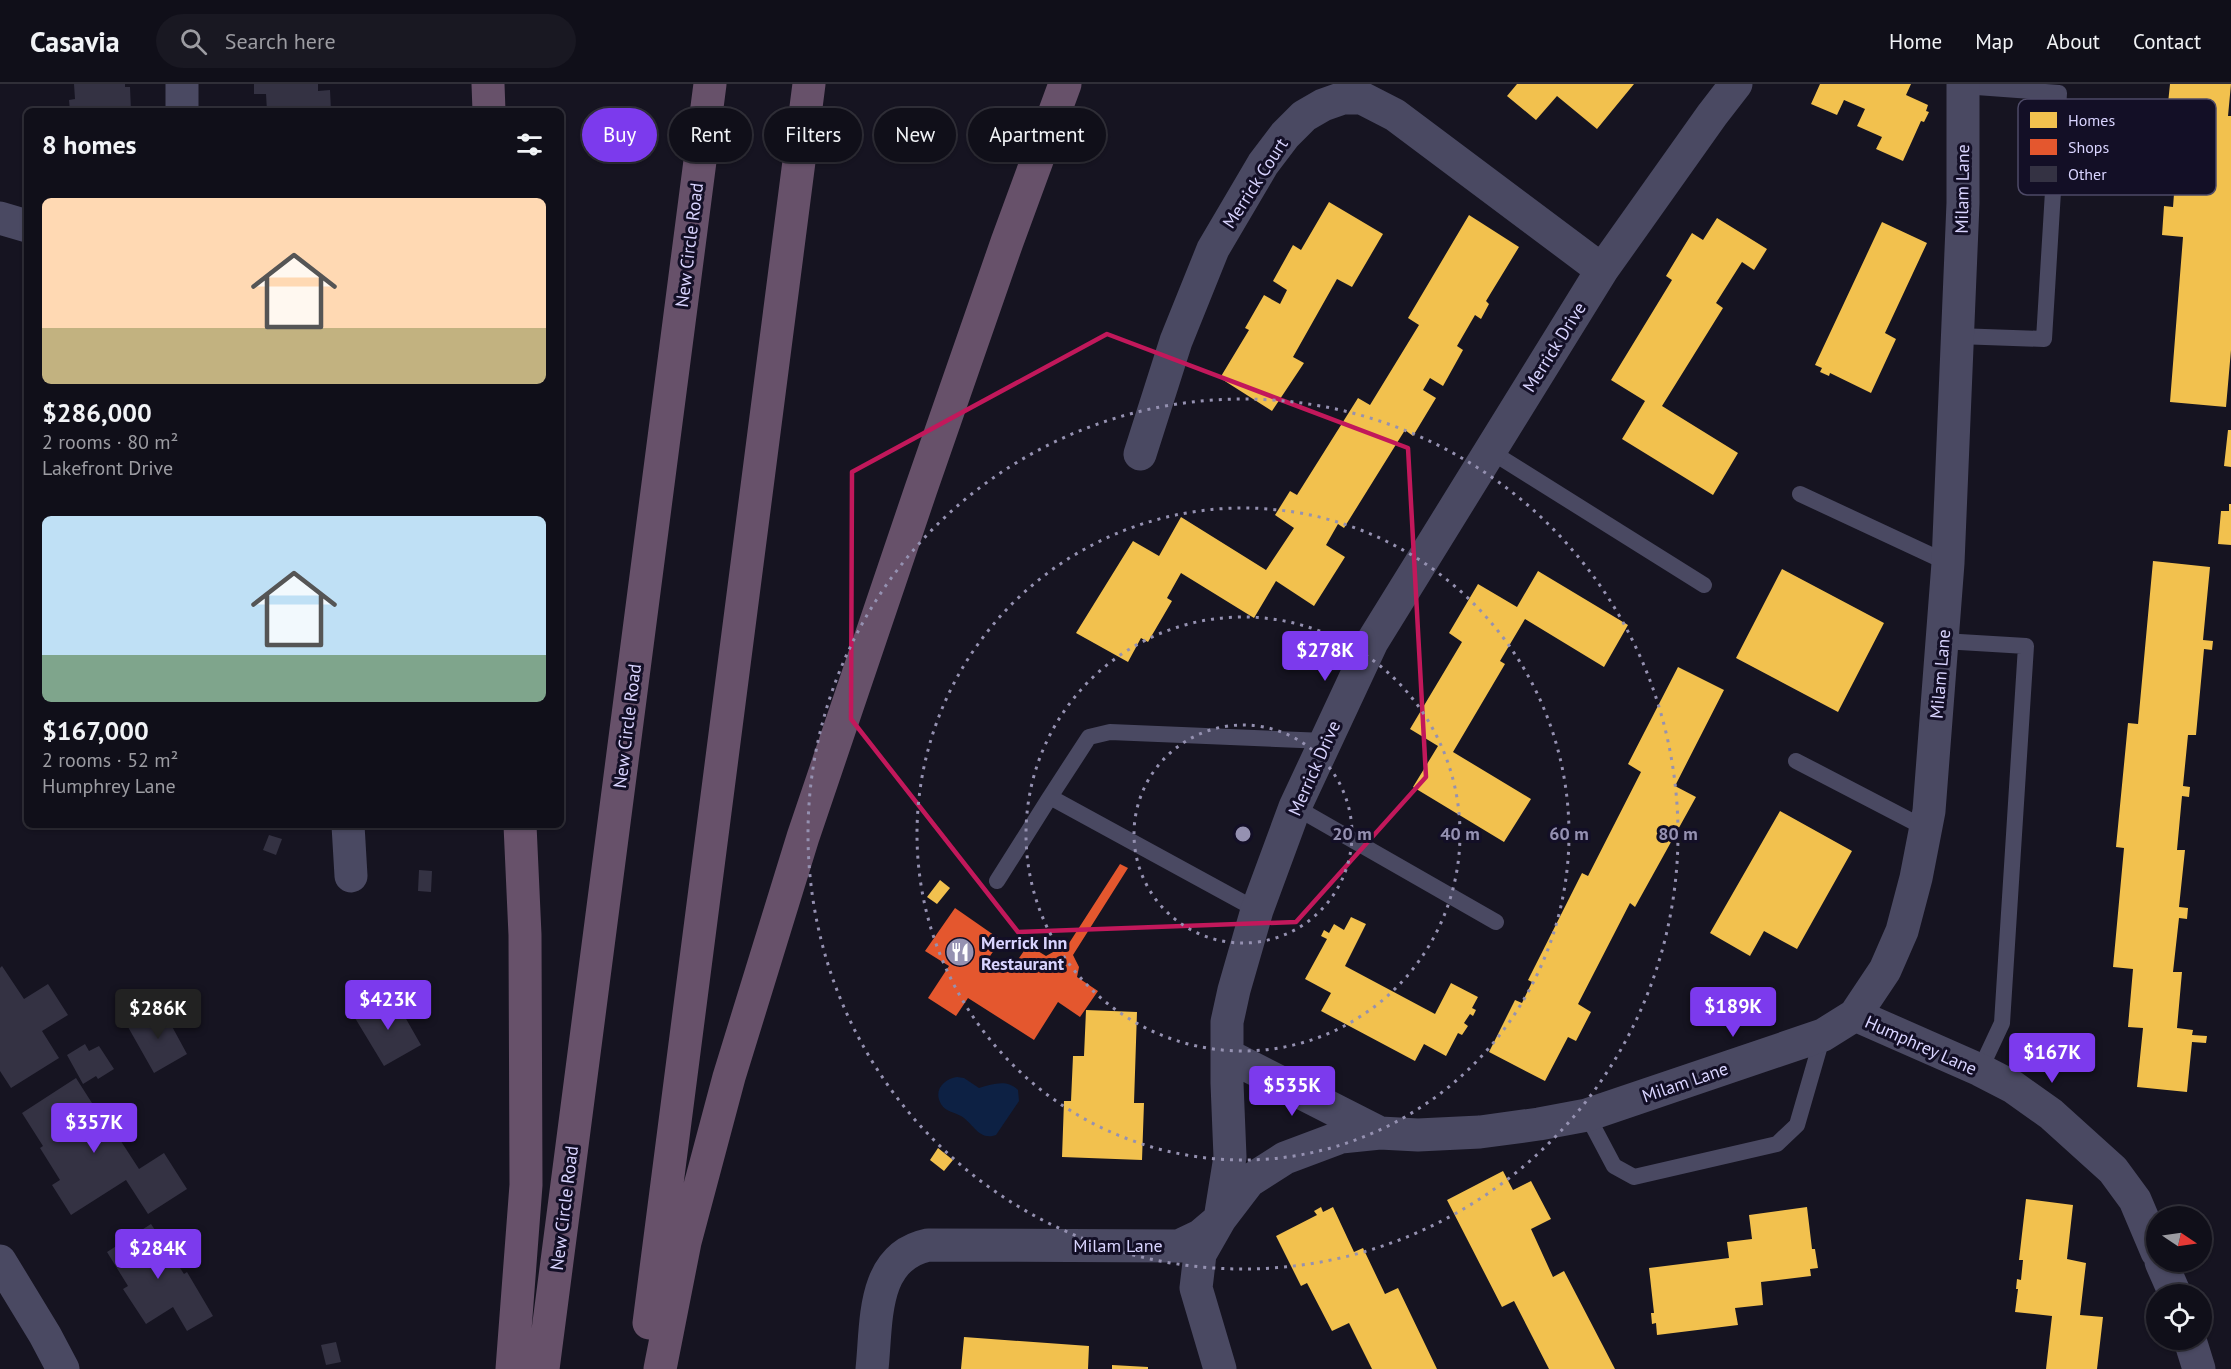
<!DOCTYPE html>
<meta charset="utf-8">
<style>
body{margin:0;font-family:"PT Sans",sans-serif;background:#191822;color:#f1f3f6;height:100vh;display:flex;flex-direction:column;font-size:22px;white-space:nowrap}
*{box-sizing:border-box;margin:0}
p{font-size:20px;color:#9c9ca2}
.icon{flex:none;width:33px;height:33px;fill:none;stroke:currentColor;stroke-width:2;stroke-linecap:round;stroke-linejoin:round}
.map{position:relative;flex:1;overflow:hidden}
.panel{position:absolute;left:24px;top:24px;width:540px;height:720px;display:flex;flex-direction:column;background:#100f19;border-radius:9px;box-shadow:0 2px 4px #0004,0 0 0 2px #302f38}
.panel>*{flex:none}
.top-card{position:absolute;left:582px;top:24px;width:570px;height:54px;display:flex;gap:12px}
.needle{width:39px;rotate:103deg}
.tools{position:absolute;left:2146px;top:1122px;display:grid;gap:12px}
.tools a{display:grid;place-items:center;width:66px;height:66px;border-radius:50%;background:#100f19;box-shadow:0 2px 4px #0004,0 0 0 2px #302f38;font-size:30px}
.price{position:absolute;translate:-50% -51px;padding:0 14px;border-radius:6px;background:#7c3aed;color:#fff;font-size:20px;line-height:39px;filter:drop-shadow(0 2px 3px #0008)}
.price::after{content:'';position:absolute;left:50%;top:36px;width:18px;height:14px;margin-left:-9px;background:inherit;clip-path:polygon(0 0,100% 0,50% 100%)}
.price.current{background:#222;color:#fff}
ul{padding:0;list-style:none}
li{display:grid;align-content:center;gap:12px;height:318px;padding:0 18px}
li span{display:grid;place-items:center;height:186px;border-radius:9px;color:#555}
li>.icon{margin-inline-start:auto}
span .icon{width:108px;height:108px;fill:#fffc;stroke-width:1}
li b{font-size:26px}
h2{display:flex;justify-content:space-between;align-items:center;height:72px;padding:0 18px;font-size:26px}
.chip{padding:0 21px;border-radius:27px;background:#100f19;box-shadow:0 2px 4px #0004,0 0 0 2px #302f38;font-size:21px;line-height:54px}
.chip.current{background:#7c3aed;color:#fff}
header{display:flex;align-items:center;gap:36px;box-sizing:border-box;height:84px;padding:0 30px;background:#100f19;border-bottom:2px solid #302f38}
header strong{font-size:28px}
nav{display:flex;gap:33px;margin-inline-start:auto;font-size:21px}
.search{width:420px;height:54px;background:#191822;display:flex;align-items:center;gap:15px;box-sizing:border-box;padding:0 21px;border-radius:33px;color:#9c9ca2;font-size:22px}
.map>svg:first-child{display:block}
.water{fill:#0d2144}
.homes{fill:#f2c14e}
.shops{fill:#e4572e}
.building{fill:#343243}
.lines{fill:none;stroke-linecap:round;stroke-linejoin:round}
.service{stroke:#4a4962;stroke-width:16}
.minor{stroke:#4a4962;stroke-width:33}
.motorway{stroke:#67516a;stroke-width:33}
.marked{fill:none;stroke:#c2185b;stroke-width:4.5;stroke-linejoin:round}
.ring{fill:none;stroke:#9591b1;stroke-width:3;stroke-dasharray:3 6}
.labels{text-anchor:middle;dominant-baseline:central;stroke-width:6;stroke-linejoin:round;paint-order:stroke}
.street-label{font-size:18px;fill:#d9d4ff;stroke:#130f26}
.poi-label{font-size:18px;font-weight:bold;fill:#d9d4ff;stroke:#130f26;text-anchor:start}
.key{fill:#130f26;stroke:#4e4a67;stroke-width:1.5}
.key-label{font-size:16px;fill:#d9d4ff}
.centre{fill:#9591b1;stroke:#130f26;stroke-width:3}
.ring-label{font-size:18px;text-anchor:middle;font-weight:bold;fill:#9591b1;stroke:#130f26;stroke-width:6;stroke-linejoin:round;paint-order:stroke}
</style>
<header>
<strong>Casavia</strong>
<div class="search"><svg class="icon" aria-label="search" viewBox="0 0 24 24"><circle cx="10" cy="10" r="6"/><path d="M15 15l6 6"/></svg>Search here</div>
<nav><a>Home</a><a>Map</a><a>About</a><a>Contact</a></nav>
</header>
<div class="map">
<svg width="2231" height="1285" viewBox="0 0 2231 1285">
<rect width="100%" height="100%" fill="#161421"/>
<path class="water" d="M957,993L964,994L979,1004C993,1000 1007,995 1018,1006L1019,1017L996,1051C979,1057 974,1040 961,1032C954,1028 946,1028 941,1020C933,1006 944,995 957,993Z"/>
<path class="homes" d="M1517,0H1634L1597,45L1557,12L1536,36L1507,12Z
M1820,0H1911L1906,11L1928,21L1926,27L1929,28L1924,38L1921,37L1903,77L1876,65L1882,53L1857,42L1865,25L1844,16L1837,31L1811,20Z
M2170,0H2231L2228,32H2231V266L2226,323L2170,318L2183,153L2162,151L2164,122L2173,123L2180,30L2167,29Z
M1329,118L1383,150L1352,203L1337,195L1293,273L1304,279L1272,327L1220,294L1249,246L1245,244L1264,211L1280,220L1287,206L1273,197L1293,161L1301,166Z
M1469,131L1519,163L1486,217L1489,220L1481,235L1475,231L1457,262L1463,266L1443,302L1430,294L1423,306L1436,314L1413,352L1405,346L1344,444L1338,440L1326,461L1345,473L1314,522L1276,497L1254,534L1181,489L1167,514L1172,517L1148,558L1141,554L1128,578L1076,549L1133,457L1159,472L1181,433L1266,486L1294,444L1275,431L1290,407L1297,411L1358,314L1370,321L1419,241L1408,234Z
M1717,134L1767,165L1754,186L1742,178L1716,219L1723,224L1662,322L1738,369L1713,411L1622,355L1645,317L1611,296L1672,196L1666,192L1692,149L1703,156Z
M1882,138L1927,159L1885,249L1896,255L1871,309L1830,289L1829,292L1820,288L1822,284L1815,281Z
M2228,346H2231V383L2224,382Z
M2229,420H2231V461L2218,460L2221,427H2229Z
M2153,477L2210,483L2203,556L2213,557L2212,566L2204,565L2196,651H2188L2183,702L2190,703L2189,713L2182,712L2177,766H2185L2179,823L2188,824L2187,835L2179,834L2173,888H2182L2177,944L2193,946L2192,951L2207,952L2206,959L2192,958L2187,1008L2137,1003L2143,944L2128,943L2133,885L2113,883L2124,764L2116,763L2128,639L2138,640Z
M1782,485L1884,539L1838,628L1736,574Z
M1538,487L1628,541L1604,583L1525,535L1500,577L1505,580L1453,668L1531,715L1504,758L1413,703L1438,662L1410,645L1462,558L1449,549L1478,500L1517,523Z
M1678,583L1724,606L1675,702L1696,713L1635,823L1630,819L1578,920L1591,928L1576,957L1568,953L1545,997L1489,968L1515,916L1522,919L1532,898L1528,896L1582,789L1588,792L1641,688L1628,680Z
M1780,727L1852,767L1797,865L1764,847L1750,872L1710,849Z
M940,796L950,804L937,820L927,813Z
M1351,833L1366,840L1345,882L1435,930L1451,899L1478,913L1472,924L1476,926L1473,932L1470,930L1464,939L1468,942L1462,951L1458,949L1446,972L1424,960L1415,977L1321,927L1331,909L1305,895L1327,855L1321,852L1324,846L1329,849L1334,840L1344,846Z
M1086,926L1137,928L1134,1019H1144L1142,1076L1062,1073L1064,1017H1071L1073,972H1084Z
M938,1064L953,1076L944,1087L930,1076Z
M1503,1087L1513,1106L1531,1097L1551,1135L1531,1145L1553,1193L1564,1187L1615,1285H1549L1514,1217L1502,1223L1447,1116Z
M2026,1115L2073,1121L2067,1175L2086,1179L2080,1231L2103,1233L2097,1285H2046L2052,1232L2015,1228L2018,1205H2016L2017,1195L2021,1196L2023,1176H2019Z
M1321,1123L1323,1128L1333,1123L1354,1168L1363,1164L1385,1210L1398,1204L1437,1285H1372L1349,1239L1332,1247L1307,1199L1301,1202L1276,1152L1317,1131L1314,1127Z
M1807,1123L1812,1165H1815L1818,1184L1810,1185L1811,1192L1761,1198L1763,1221L1735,1224L1738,1241L1657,1251L1656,1239L1652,1240L1651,1229H1654L1649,1184L1729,1174L1727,1158L1752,1155L1749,1131Z
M964,1253L1089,1262L1088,1285H961Z
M1112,1281L1148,1283V1285H1112Z"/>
<path class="shops" d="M1120,780L1128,784L1073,871L1079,883L1077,893L1098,907L1080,933L1058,918L1034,956L968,914L956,932L928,914L949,882L925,867L955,824L1001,856L988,875L1002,885L1011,873L1017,877L1028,861L1046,872L1055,867H1064Z"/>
<path class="building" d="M74,0H125V3H130L131,27H70L69,16L75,15Z
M254,0H318V7L330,6L331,27H267L266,10H254Z
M269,751L282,755L276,771L263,766Z
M419,786L432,787L431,808L418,807Z
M2,882L24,915L48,900L68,931L42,947L59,974L11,1004L0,987V884Z
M393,912L421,961L384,982L355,934Z
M162,924L187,970L154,989L128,943Z
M85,960L89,967L99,962L114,985L98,995L96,992L83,1000L67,971Z
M76,994L99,1030L102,1028L139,1085L164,1069L187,1105L148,1130L126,1096L71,1131L52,1101L60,1096L40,1064L43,1062L22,1029Z
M151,1140L184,1190L187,1188L213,1232L187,1247L173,1223L146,1240L123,1205L128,1202L107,1168Z
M336,1258L341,1278L326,1281L321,1261Z"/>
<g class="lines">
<path class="service" d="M1957,252L2044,255L2059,9L1963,2
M1490,367L1704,501
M1800,410L1948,479
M1943,557L2026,562L2002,939L1980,986
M1796,677L1925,744
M1295,723L1496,838
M997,797L1050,713
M1257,826L1050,713L1089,653L1110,648L1325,657
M1587,1031L1614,1082L1634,1093L1777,1060L1797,1041L1823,951"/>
<path class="minor" d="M182,0V27
M0,134L27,142
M1140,370L1176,257L1213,165L1263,80L1285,51L1304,32L1323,21L1343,14H1362L1395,31L1602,186
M348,741L351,792
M1855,931L1980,986L2013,1003L2051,1030L2113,1086L2135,1116L2157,1168
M1227,971L1380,1049
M0,1177L45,1251L63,1285
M2161,1178L2175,1210
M2190,1256L2199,1285
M872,1285C877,1239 871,1173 928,1161L1179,1162L1200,1152L1220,1135L1249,1097L1285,1074L1341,1053L1380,1049L1418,1051L1480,1048L1539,1040L1587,1031L1823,951L1855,931L1885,886L1902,847L1916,794L1929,727L1948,479L1963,119V0
M1220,1285L1196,1204L1200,1170L1220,1135L1230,1073L1227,999V938L1234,906L1257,826L1295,723L1372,558L1602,186L1712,31L1736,0"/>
<path class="motorway" d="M488,0L489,27
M649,1239L809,0
M512,1285L526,1101L525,851L520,741
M543,1285L710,0
M660,1285L685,1158L729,993L803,753L921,405L1007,158L1065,0"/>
</g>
<path class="marked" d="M1107,250L1408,364L1426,693L1296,838L1018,848L851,635L852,388Z"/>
<g class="ring">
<circle cx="1243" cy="750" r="109"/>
<circle cx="1243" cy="750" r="217"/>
<circle cx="1243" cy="750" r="326"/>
<circle cx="1243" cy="750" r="435"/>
</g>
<defs>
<g id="restaurant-disc" transform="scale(1.5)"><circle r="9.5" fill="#9591b1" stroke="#130f26"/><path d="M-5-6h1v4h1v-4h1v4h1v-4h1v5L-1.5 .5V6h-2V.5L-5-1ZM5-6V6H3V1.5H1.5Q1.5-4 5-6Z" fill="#fff"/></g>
</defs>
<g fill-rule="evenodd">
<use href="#restaurant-disc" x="960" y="868"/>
</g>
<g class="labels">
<g class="street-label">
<text transform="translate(1255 99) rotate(-57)">Merrick Court</text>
<text transform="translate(1962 105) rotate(-89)">Milam Lane</text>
<text transform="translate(689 161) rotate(-83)">New Circle Road</text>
<text transform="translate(1554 263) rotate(-58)">Merrick Drive</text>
<text transform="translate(1940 590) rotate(-85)">Milam Lane</text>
<text transform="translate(627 642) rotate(-83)">New Circle Road</text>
<text transform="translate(1314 684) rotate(-66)">Merrick Drive</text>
<text transform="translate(1921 961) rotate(24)">Humphrey Lane</text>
<text transform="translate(1685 998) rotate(-19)">Milam Lane</text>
<text transform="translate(564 1124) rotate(-83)">New Circle Road</text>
<text x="1118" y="1161">Milam Lane</text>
</g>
<g class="poi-label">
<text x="981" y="858">Merrick Inn<tspan x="981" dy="21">Restaurant</tspan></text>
</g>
</g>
<rect x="2018" y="15" width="198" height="96" rx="9" class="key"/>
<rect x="2030" y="28" width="27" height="16" fill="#f2c14e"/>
<rect x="2030" y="55" width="27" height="16" fill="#e4572e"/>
<rect x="2030" y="82" width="27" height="16" fill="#343243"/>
<g class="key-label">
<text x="2068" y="42">Homes</text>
<text x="2068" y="69">Shops</text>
<text x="2068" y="96">Other</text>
</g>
<circle cx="1243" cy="750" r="9" class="centre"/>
<g class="ring-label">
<text x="1352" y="756">20 m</text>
<text x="1460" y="756">40 m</text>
<text x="1569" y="756">60 m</text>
<text x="1678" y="756">80 m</text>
</g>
</svg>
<div class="tools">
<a><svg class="needle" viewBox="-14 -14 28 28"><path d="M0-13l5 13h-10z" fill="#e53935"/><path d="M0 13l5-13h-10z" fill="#9c9ca2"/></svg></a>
<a><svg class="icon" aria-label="locate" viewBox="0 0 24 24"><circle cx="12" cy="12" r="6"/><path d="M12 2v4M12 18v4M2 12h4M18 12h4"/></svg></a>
</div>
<b class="price" style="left:1325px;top:598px">$278K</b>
<b class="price" style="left:388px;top:947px">$423K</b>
<b class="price" style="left:1733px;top:954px">$189K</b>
<b class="price current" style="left:158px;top:956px">$286K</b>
<b class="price" style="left:2052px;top:1000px">$167K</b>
<b class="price" style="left:1292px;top:1033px">$535K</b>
<b class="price" style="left:94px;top:1070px">$357K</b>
<b class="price" style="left:158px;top:1196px">$284K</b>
<div class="top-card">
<a class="chip current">Buy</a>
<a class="chip">Rent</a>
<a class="chip">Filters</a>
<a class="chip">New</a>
<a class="chip">Apartment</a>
</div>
<section class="panel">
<h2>8 homes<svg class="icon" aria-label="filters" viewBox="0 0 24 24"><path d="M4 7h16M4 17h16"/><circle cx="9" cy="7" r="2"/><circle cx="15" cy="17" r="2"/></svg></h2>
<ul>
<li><span style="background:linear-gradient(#ffd9b3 70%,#c2b280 0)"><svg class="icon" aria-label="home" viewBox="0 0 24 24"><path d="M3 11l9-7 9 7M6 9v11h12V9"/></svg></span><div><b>$286,000</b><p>2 rooms · 80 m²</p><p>Lakefront Drive</p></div></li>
<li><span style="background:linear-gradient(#bfe0f5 75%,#7fa58c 0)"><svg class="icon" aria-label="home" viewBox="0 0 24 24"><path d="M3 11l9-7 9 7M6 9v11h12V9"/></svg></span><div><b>$167,000</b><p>2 rooms · 52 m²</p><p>Humphrey Lane</p></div></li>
</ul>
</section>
</div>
